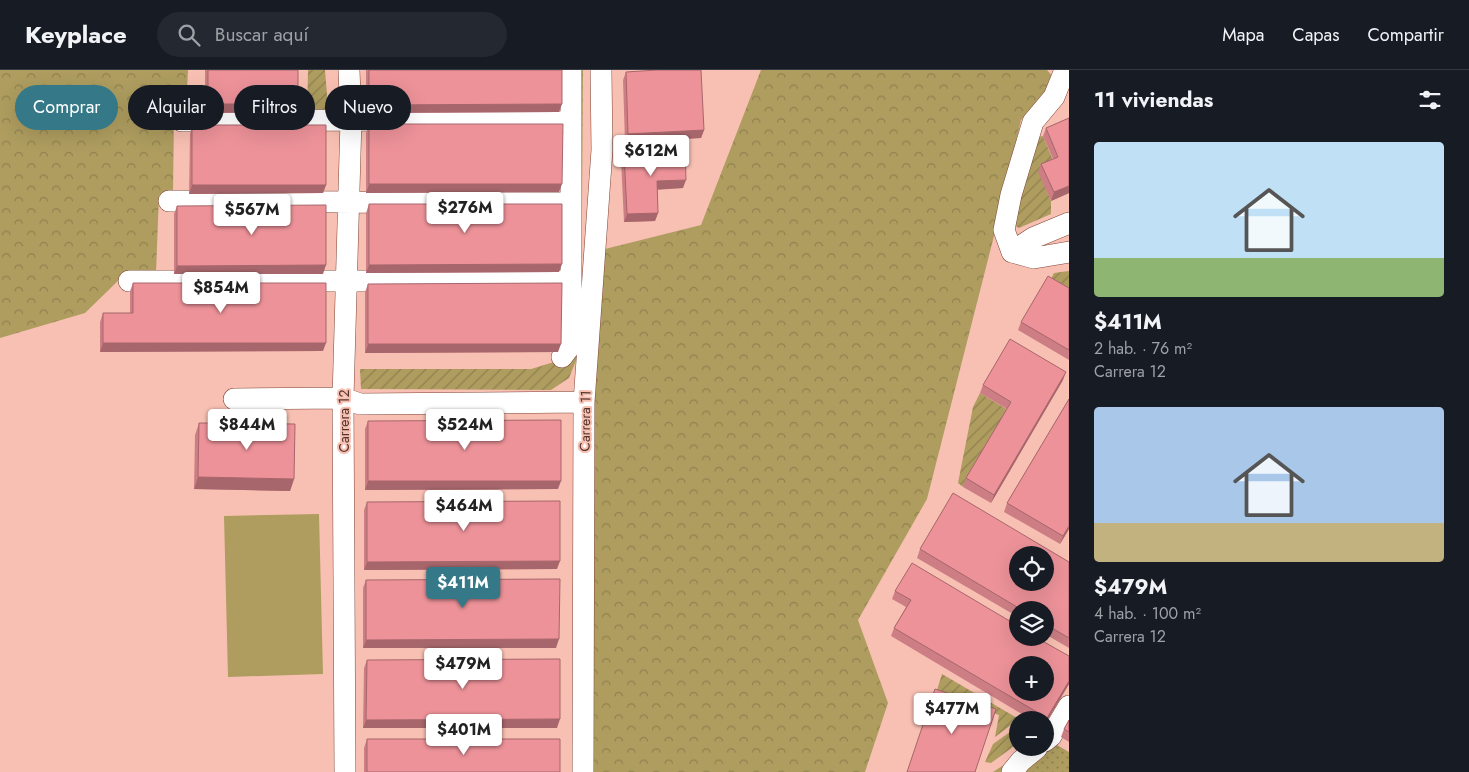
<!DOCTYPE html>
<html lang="es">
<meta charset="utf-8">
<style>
body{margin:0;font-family:Jost,sans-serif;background:#242831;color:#f1f3f6;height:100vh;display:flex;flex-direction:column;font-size:19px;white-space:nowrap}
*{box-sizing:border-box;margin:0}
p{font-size:16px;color:#9ea1a6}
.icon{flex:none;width:28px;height:28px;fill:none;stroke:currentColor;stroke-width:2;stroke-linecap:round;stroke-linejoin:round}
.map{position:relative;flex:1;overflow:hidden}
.drawer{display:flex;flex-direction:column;background:#171b24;width:400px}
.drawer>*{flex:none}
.banner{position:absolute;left:15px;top:15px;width:475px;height:45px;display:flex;gap:10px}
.fabs{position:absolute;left:1009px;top:476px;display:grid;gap:10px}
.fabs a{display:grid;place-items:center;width:45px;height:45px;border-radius:50%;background:#171b24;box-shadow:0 5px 20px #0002;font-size:25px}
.price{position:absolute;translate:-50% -42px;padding:0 11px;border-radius:5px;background:#fff;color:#222;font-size:16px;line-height:32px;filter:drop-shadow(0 1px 2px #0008)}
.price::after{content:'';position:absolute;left:50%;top:30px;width:15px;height:11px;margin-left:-8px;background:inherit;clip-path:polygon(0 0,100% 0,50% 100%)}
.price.active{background:#357988;color:#fff}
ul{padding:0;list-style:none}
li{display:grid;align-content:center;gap:10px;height:265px;padding:0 25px}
li span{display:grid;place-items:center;height:155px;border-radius:5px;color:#555}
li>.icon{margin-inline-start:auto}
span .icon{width:90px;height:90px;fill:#fffc;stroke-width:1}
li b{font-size:21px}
h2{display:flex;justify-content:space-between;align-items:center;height:60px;padding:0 25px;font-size:21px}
.pill{padding:0 18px;border-radius:22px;background:#171b24;box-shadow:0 5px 20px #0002;font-size:18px;line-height:45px}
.pill.active{background:#357988;color:#fff}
header{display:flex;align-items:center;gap:30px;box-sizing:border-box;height:70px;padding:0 25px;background:#171b24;border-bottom:1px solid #363941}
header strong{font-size:24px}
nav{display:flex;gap:28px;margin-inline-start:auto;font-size:18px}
.search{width:350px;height:45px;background:#242831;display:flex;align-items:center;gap:12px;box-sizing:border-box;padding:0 18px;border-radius:28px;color:#9ea1a6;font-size:19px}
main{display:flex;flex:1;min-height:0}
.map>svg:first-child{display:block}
.grass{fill:url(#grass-dots)}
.forest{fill:url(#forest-crowns)}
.garden{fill:url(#garden-furrows)}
.pitch{fill:#ae9d5f}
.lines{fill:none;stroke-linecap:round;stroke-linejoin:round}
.minor-casing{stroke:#7f4435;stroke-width:22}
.minor{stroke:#fff;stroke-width:21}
.wall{fill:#cc7e84}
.shaded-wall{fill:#a6666b}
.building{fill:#ed9299;stroke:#a6666b;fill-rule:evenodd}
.labels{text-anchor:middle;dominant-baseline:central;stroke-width:4;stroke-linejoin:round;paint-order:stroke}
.street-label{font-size:14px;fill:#51352e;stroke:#f8c0b2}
</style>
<header>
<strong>Keyplace</strong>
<div class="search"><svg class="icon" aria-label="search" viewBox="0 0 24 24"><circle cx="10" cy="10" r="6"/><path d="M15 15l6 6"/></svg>Buscar aquí</div>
<nav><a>Mapa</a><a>Capas</a><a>Compartir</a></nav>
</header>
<main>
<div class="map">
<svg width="1069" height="702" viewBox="0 0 1069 702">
<defs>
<pattern id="grass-dots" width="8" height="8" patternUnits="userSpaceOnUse" patternTransform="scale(1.25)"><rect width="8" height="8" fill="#ae9d5f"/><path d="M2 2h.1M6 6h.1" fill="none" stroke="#90814f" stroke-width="1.8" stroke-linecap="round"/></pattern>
<pattern id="forest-crowns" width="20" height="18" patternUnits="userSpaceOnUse" patternTransform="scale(1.25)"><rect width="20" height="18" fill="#ae9d5f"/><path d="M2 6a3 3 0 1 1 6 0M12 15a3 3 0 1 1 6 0" fill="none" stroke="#90814f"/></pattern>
<pattern id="garden-furrows" width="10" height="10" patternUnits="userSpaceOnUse" patternTransform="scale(1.25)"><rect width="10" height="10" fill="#ae9d5f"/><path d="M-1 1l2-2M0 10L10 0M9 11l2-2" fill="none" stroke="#90814f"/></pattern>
</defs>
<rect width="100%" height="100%" fill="#f8c0b2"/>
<path class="grass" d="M1045,668L1069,682V702H993Z"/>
<path class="forest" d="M0,0H188L186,37L174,47L173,122L159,125L156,203L124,205L85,243L0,268Z
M761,0H1047L1053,7L1042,27L1021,50L995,162L927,429L858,550L888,633L865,702H593L590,339L605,179L701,155Z"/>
<path class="garden" d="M308,0H325L329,49L307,48Z
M575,0H583L581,278L569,308L551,320L361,319L360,299H531L564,289Z
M1043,66L1055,95L1039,102L1051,131V144L1019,158L1012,154L1037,67Z
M1069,201V228L1047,216L1054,203Z
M980,323L1008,340L963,417L958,413L973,337Z
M942,604L1019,649L995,667L999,645L936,623Z
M1017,657V674L991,693L985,692L993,674Z"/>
<path class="pitch" d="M319,444L323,604L228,607L224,446Z"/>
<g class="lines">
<g class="minor-casing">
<path id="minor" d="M182,51L351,50L571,52
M169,131L571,133
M1012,182L1004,160L1011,125L1033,52L1054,27L1065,0
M1012,182L1033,168L1069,153
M1012,182L1034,188L1069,182
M129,211H571
M562,287L571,275V0
M234,329L343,328L360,334L584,332
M1045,671L1051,666L1069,636
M345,702L343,328L351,50L349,0
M583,702L584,332L602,80L601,0
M1012,702L1021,691L1037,678"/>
</g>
<use href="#minor" class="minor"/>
</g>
<path class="wall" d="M205,0H298V34L295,42L205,43Z
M366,0H562L559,42L366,43Z
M626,2L704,60L701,68L625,72L623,10Z
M1069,48V123L1051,131L1038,102L1041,94L1053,89L1043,66L1046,58Z
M369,54L559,122L366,123V63Z
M192,55L326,115L323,123L189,124L190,64Z
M624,82L683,118L657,119L658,143L655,151L624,152L621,90Z
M369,134L559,202L366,203V143Z
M177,136L323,204H174V144Z
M133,213L323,281L100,282V252L103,243H130V221Z
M368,214L558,282L365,283V222Z
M1069,218V290L1018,260L1021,252Z
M1063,310L991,433L963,417L966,408L1007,339L980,323L983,315Z
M1069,329V459L1060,474L1004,442L1007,433Z
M368,351L558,419L365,420V359Z
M199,353L294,409L290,421L194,419L195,365Z
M367,432L557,499L364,500V440Z
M920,479L1069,492V578L1045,564V540H1018V547L917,488Z
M366,510L556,578H363V518Z
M895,521L1069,586V614L1045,654V650H1032L891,566L894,558L906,537L892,529Z
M367,590L557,658H363L364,598Z
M1069,650V672L1061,667L1064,659Z
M367,669L560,702H364V678Z"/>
<path class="shaded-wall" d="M208,34H298L295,42L205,43Z
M562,34L559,42L366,43L369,35Z
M704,60L701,68L625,72L628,64Z
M686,110L683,118L654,120L657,111Z
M369,114H562L559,122L366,123Z
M192,115H326L323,123L189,124Z
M1069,116V123L1051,131L1054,122Z
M658,143L655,151L624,152L627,144Z
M562,194L559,202L366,203L369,195Z
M326,195L323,204H174L177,196Z
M103,273H326L323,281L100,282Z
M368,274H561L558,282L365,283Z
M1066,302L1063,310L991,433L994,425Z
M198,407L294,409L290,421L194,419Z
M368,411H561L558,419L365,420Z
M1069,456V459L1060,474L1063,466Z
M560,491L557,499L364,500L367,492Z
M559,569L556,578H363L366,570Z
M1069,611V614L1045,654L1047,648Z
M560,649L557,658H363L366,650Z"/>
<path class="building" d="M208,0H298V34H208Z
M369,0H562V34L369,35Z
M657,0H701L704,60L628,64L626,2Z
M1069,48V116L1054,122L1041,94L1058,87L1046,58Z
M369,54H563L562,114H369Z
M192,55H326V115H192Z
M685,79L686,110L657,111L658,143L627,144L624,82Z
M369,134H562V194L369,195Z
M326,135V195L177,196V136Z
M1048,206L1069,218V280L1021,252Z
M133,213H326V273H103V243H133Z
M562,213L561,274H368V214Z
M1010,269L1066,302L994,425L966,408L1011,332L983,315Z
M1069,329V456L1063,466L1007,433Z
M561,350V411H368V351Z
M199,353L295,354L294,409L198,407Z
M953,423L1069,492V568L1045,554V540H1022L920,479ZM1018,485H1045V512H1018Z
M560,431V491L367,492V432Z
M912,493L1018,556V568H1037L1069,586V611L1047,648L894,558L911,530L895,521ZM1018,595H1045V622H1018Z
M560,509L559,569L366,570V510Z
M560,589V649L366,650L367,590Z
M935,619L996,639L975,702H907Z
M1069,650V662L1064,659Z
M367,669H560V702H367Z"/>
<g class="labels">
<g class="street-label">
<text transform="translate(344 351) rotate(-90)">Carrera 12</text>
<text transform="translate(585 351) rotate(-89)">Carrera 11</text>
</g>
</g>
</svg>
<div class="fabs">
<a><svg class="icon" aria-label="locate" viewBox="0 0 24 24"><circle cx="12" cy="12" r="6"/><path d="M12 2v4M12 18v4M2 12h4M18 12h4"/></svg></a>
<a><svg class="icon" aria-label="layers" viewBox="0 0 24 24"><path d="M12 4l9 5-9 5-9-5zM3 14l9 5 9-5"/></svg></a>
<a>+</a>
<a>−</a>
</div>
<b class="price" style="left:651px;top:107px">$612M</b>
<b class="price" style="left:465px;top:164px">$276M</b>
<b class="price" style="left:252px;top:166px">$567M</b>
<b class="price" style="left:221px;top:244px">$854M</b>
<b class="price" style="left:247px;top:381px">$844M</b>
<b class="price" style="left:465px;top:381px">$524M</b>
<b class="price" style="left:464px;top:462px">$464M</b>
<b class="price active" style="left:463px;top:539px">$411M</b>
<b class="price" style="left:463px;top:620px">$479M</b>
<b class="price" style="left:952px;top:665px">$477M</b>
<b class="price" style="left:464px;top:686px">$401M</b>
<div class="banner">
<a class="pill active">Comprar</a>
<a class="pill">Alquilar</a>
<a class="pill">Filtros</a>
<a class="pill">Nuevo</a>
</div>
</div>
<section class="drawer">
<h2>11 viviendas<svg class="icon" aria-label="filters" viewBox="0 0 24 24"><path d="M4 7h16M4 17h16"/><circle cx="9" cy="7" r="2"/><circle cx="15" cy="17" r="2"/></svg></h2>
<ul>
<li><span style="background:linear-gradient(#bfe0f5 75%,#8fb573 0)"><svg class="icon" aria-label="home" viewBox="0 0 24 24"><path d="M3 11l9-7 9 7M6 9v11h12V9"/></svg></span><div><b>$411M</b><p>2 hab. · 76 m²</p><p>Carrera 12</p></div></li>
<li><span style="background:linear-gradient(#a9c7e8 75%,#c2b280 0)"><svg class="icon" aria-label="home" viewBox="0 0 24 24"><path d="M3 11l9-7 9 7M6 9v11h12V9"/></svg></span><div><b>$479M</b><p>4 hab. · 100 m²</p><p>Carrera 12</p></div></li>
</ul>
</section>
</main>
